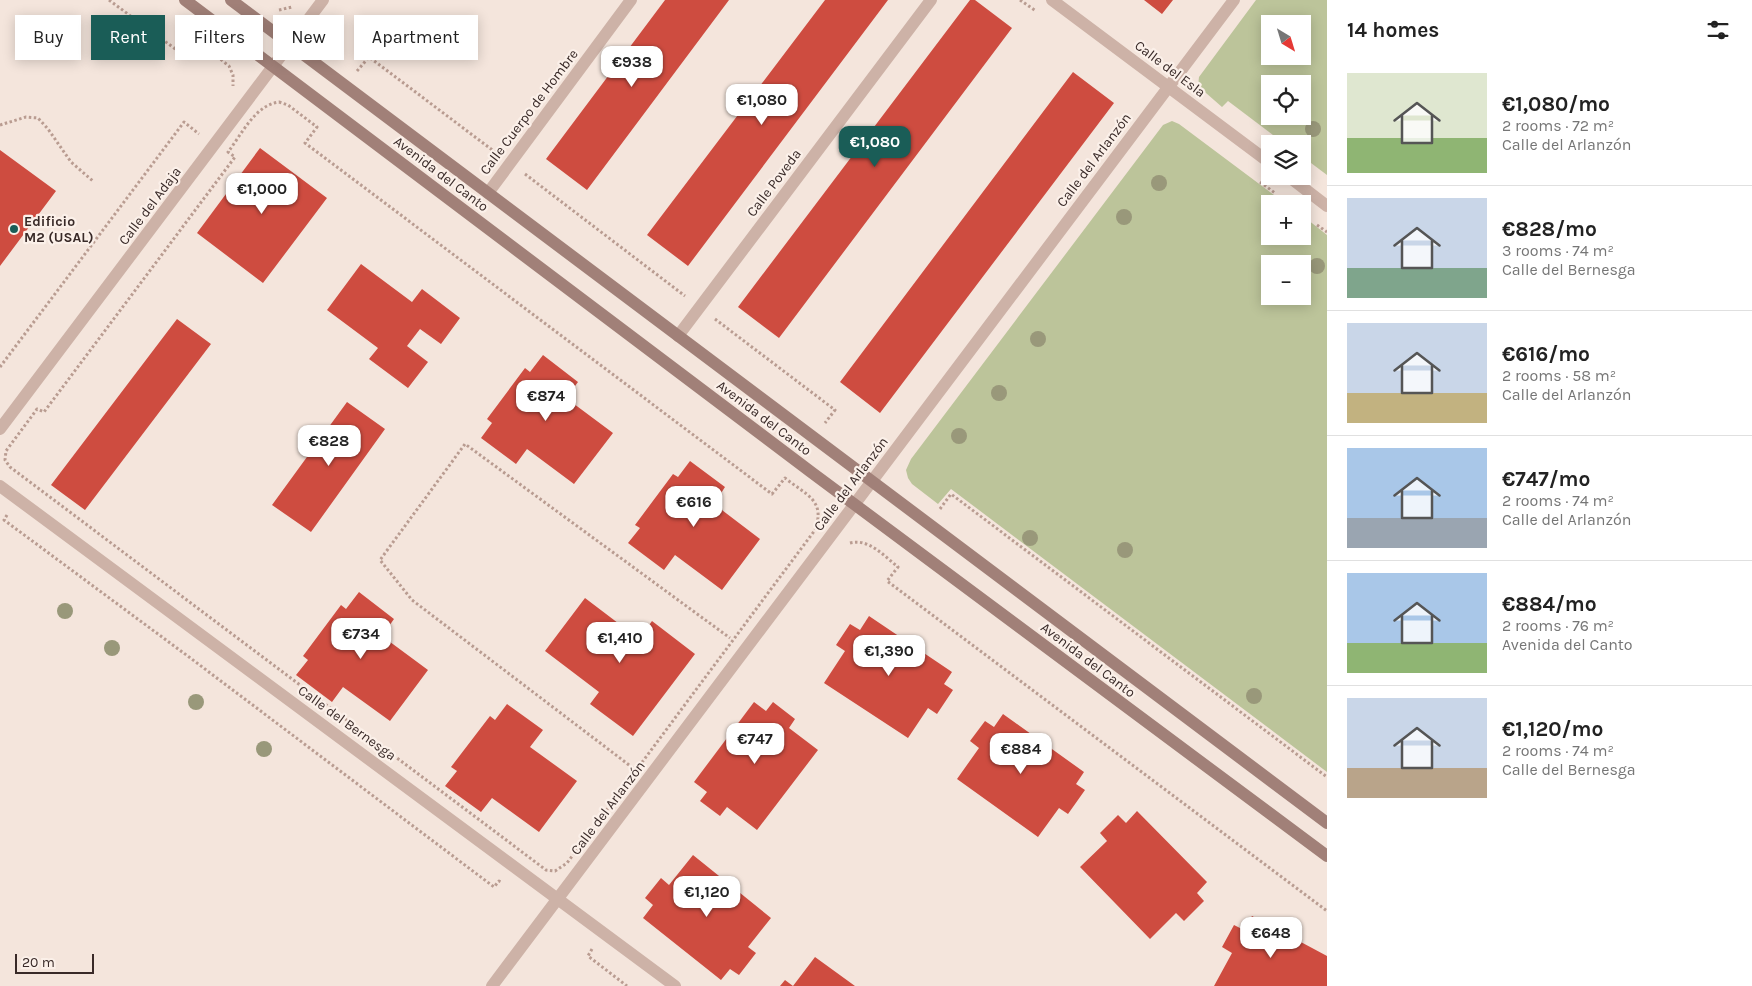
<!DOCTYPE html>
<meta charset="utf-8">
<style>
body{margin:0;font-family:Karla,sans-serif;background:#f2f2f2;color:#222;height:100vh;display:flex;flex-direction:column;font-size:19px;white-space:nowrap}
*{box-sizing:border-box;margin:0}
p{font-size:16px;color:#767676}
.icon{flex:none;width:28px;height:28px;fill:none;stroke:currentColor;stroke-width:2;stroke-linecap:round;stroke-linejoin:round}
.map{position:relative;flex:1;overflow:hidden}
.panel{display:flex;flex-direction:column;background:#fff;width:425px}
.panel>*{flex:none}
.banner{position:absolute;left:15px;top:15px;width:475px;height:45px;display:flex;gap:10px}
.needle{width:32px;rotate:142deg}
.buttons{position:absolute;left:1261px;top:15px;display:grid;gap:10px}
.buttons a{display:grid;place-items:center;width:50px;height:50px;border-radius:0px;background:#fff;box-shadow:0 2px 12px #0003;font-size:25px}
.scale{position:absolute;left:15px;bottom:12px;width:79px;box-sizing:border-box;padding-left:5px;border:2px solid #392a28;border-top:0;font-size:14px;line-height:18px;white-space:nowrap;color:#392a28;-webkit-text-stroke:4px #fbf0e9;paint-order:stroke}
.price{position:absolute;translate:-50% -42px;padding:0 11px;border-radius:10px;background:#fff;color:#222;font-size:16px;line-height:32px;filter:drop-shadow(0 1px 2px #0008)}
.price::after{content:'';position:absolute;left:50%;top:30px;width:15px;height:11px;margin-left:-8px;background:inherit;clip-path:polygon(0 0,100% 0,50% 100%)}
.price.on{background:#1a5d57;color:#fff}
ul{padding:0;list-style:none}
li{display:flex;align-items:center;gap:15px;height:125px;padding:0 20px}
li+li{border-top:1px solid #e0e0e0}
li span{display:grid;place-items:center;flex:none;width:140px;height:100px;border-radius:0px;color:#555}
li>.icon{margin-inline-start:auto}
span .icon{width:60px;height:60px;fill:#fffc;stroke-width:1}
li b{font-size:21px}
h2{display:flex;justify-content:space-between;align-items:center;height:60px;padding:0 20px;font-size:21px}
.pill{padding:0 18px;border-radius:0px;background:#fff;box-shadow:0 2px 12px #0003;font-size:18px;line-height:45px}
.pill.on{background:#1a5d57;color:#fff}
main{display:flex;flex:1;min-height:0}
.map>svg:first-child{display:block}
.green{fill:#bcc49a;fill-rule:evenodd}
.building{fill:#ce4c40}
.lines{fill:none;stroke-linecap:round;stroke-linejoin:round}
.path{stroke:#b99c91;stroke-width:3;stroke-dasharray:2.5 2.5;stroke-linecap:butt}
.service{stroke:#cdb2a7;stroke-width:12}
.minor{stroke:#cdb2a7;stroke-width:12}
.secondary{stroke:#a18078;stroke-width:12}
.tree{fill:#99987a}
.poi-dot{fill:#1a5d57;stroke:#fbf0e9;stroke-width:2}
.labels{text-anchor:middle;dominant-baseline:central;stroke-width:4.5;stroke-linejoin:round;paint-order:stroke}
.street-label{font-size:14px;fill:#392a28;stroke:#fbf0e9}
.poi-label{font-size:14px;font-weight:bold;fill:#392a28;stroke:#fbf0e9;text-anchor:start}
</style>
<main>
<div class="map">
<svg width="1327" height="986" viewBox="0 0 1327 986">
<rect width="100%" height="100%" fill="#f4e5dc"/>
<path class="green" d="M1256,0H1327V175L1303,157L1302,144H1285L1228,101L1222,107L1198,86L1199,77ZM1270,24H1302V56H1270ZM1270,84H1302V116H1270Z
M1172,121L1179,124L1286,204H1270V236H1302L1303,216L1327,235V772L951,489L938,504L912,484L908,478L906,470L911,459L1163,125ZM1270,264H1302V296H1270Z"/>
<path class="building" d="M665,0H729L587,190L546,159Z
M825,0H888L688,266L647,235Z
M970,0H975L1012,28L779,338L738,307Z
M1144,0H1173L1162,14Z
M1073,72L1114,103L880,413L840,382Z
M260,148L327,198L263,283L197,233Z
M0,150L56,191L0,266Z
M361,264L412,302L422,289L460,318L441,344L420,329L407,346L428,362L408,388L369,359L378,348L327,310Z
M177,319L211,344L85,510L51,485Z
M543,355L578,382L566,398L613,433L574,484L527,449L516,464L481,438L492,423L487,419L525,368L530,372Z
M347,402L385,429L311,532L272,505Z
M690,461L725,487L714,504L760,539L722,590L675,555L664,570L628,543L640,528L635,525L673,474L678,477Z
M359,592L394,619L382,636L428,670L390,721L343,687L332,702L296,675L308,660L303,656L341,605L346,609Z
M585,598L639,639L652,621L695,654L633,736L590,704L599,692L545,651Z
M869,616L952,672L944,684L953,690L937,714L928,708L908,738L824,683L845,651L836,645L850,624L860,630Z
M754,702L766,711L773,702L795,719L789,728L818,750L757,830L727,807L720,816L700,801L707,792L694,782Z
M507,704L543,730L530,747L577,781L539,832L492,798L481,812L445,786L457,771L451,767L490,716L495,720Z
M1003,714L1084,772L1076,784L1085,790L1068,814L1059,808L1038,837L957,779L979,748L970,741L985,721L994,727Z
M1137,811L1207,882L1197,893L1204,901L1184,921L1176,913L1150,939L1080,867L1107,841L1100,833L1118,815L1126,823Z
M693,855L771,918L748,947L756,953L739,975L730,969L721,980L643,918L653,905L645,898L661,878L669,885Z
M1252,916L1327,956V986H1214L1232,953L1222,947L1234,925L1244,930Z
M815,957L855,986H780L785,980L793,986Z"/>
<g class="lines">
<path class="path" d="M109,0L178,51L190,35L229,66L233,75V86
M1020,0L1036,11
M279,10L292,7
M357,71L369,57L495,152
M279,102L288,105L317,127L305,143L772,494L785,478C806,495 826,500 815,530L567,863L555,871L546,870L10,467L5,460L6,451L37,409L44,412L235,157L228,152C242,134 255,105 279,102Z
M0,125L26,117L38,118L48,129L71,162L94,182
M525,174L685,296
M1260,182L1275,193
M1317,225L1327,232
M715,319L835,410L825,423
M0,367L184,122L199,134
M940,509L951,494L1327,777
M7,515L4,520L189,657L494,887L499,881L501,882
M850,543C869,538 884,556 898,567L887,581L1327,911
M633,768L412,600L380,560L465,444L730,638
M592,949L588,956L627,986"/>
<path class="service" d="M488,193L631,0
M678,336L931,0"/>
<path class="minor" d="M1052,0L1270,163
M1288,176L1327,206
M0,429L323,0
M0,486L675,986
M492,986L1234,0"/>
<path class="secondary" d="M185,0L811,472L1327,856
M231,0L1327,823"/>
</g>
<g class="tree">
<circle cx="1313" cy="129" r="8"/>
<circle cx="1159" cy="183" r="8"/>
<circle cx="1124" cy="217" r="8"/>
<circle cx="1317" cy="266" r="8"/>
<circle cx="1038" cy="339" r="8"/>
<circle cx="999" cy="393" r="8"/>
<circle cx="959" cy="436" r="8"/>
<circle cx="1030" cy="538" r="8"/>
<circle cx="1125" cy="550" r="8"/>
<circle cx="65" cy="611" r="8"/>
<circle cx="112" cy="648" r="8"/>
<circle cx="1254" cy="696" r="8"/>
<circle cx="196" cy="702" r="8"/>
<circle cx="264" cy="749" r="8"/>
</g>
<circle class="poi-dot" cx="14" cy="229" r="5"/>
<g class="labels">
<g class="street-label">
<text transform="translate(1170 69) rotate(37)">Calle del Esla</text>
<text transform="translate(529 112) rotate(-53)">Calle Cuerpo de Hombre</text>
<text transform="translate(1094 160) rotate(-53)">Calle del Arlanzón</text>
<text transform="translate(441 174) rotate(37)">Avenida del Canto</text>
<text transform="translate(774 183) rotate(-53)">Calle Poveda</text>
<text transform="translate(150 206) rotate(-53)">Calle del Adaja</text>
<text transform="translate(764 418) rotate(37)">Avenida del Canto</text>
<text transform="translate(851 484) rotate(-53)">Calle del Arlanzón</text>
<text transform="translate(1088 660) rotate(37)">Avenida del Canto</text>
<text transform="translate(347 723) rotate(36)">Calle del Bernesga</text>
<text transform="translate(608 808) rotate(-53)">Calle del Arlanzón</text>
</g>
<g class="poi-label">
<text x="24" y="221">Edificio<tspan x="24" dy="16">M2 (USAL)</tspan></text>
</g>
</g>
</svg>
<div class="buttons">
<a><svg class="needle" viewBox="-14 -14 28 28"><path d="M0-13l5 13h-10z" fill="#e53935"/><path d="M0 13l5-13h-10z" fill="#767676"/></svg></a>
<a><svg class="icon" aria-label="locate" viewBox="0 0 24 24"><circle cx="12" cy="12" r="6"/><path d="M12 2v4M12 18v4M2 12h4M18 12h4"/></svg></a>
<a><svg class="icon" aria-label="layers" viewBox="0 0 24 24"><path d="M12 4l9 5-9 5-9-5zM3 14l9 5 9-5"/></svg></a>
<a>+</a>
<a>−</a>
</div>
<div class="scale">20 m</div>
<b class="price" style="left:632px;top:88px">€938</b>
<b class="price" style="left:762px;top:126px">€1,080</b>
<b class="price on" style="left:875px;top:168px">€1,080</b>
<b class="price" style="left:262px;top:215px">€1,000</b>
<b class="price" style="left:546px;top:422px">€874</b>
<b class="price" style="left:329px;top:467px">€828</b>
<b class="price" style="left:694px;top:528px">€616</b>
<b class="price" style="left:361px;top:660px">€734</b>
<b class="price" style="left:620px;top:664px">€1,410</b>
<b class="price" style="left:889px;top:677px">€1,390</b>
<b class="price" style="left:755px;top:765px">€747</b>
<b class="price" style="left:1021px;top:775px">€884</b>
<b class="price" style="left:707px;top:918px">€1,120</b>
<b class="price" style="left:1271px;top:959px">€648</b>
<div class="banner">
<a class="pill">Buy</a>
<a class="pill on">Rent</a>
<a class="pill">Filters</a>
<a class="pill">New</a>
<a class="pill">Apartment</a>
</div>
</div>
<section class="panel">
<h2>14 homes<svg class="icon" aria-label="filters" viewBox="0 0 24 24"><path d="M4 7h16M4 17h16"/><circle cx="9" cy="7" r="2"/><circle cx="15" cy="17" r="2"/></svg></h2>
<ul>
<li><span style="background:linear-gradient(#dfe7d0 65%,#8fb573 0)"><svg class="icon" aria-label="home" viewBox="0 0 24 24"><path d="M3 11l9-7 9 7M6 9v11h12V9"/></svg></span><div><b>€1,080/mo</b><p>2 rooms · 72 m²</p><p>Calle del Arlanzón</p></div></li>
<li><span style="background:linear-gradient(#c9d6e8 70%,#7fa58c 0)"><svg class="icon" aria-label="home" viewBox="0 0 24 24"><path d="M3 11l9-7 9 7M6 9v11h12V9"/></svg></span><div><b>€828/mo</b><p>3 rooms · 74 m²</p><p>Calle del Bernesga</p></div></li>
<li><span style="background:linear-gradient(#c9d6e8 70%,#c2b280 0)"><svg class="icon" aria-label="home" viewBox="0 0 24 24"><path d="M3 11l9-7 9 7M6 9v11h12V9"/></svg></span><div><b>€616/mo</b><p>2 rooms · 58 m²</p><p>Calle del Arlanzón</p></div></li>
<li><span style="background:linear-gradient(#a9c7e8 70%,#9aa5b1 0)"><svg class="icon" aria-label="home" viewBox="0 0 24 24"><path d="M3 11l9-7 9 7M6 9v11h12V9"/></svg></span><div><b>€747/mo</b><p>2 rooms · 74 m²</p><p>Calle del Arlanzón</p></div></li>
<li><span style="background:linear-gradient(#a9c7e8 70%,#8fb573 0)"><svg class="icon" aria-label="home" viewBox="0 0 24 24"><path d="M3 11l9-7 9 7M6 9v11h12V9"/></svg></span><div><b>€884/mo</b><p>2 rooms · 76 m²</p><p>Avenida del Canto</p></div></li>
<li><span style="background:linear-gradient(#c9d6e8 70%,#b9a48a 0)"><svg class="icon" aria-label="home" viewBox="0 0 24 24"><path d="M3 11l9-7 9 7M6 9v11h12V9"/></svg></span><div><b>€1,120/mo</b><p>2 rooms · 74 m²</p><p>Calle del Bernesga</p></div></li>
</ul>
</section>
</main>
